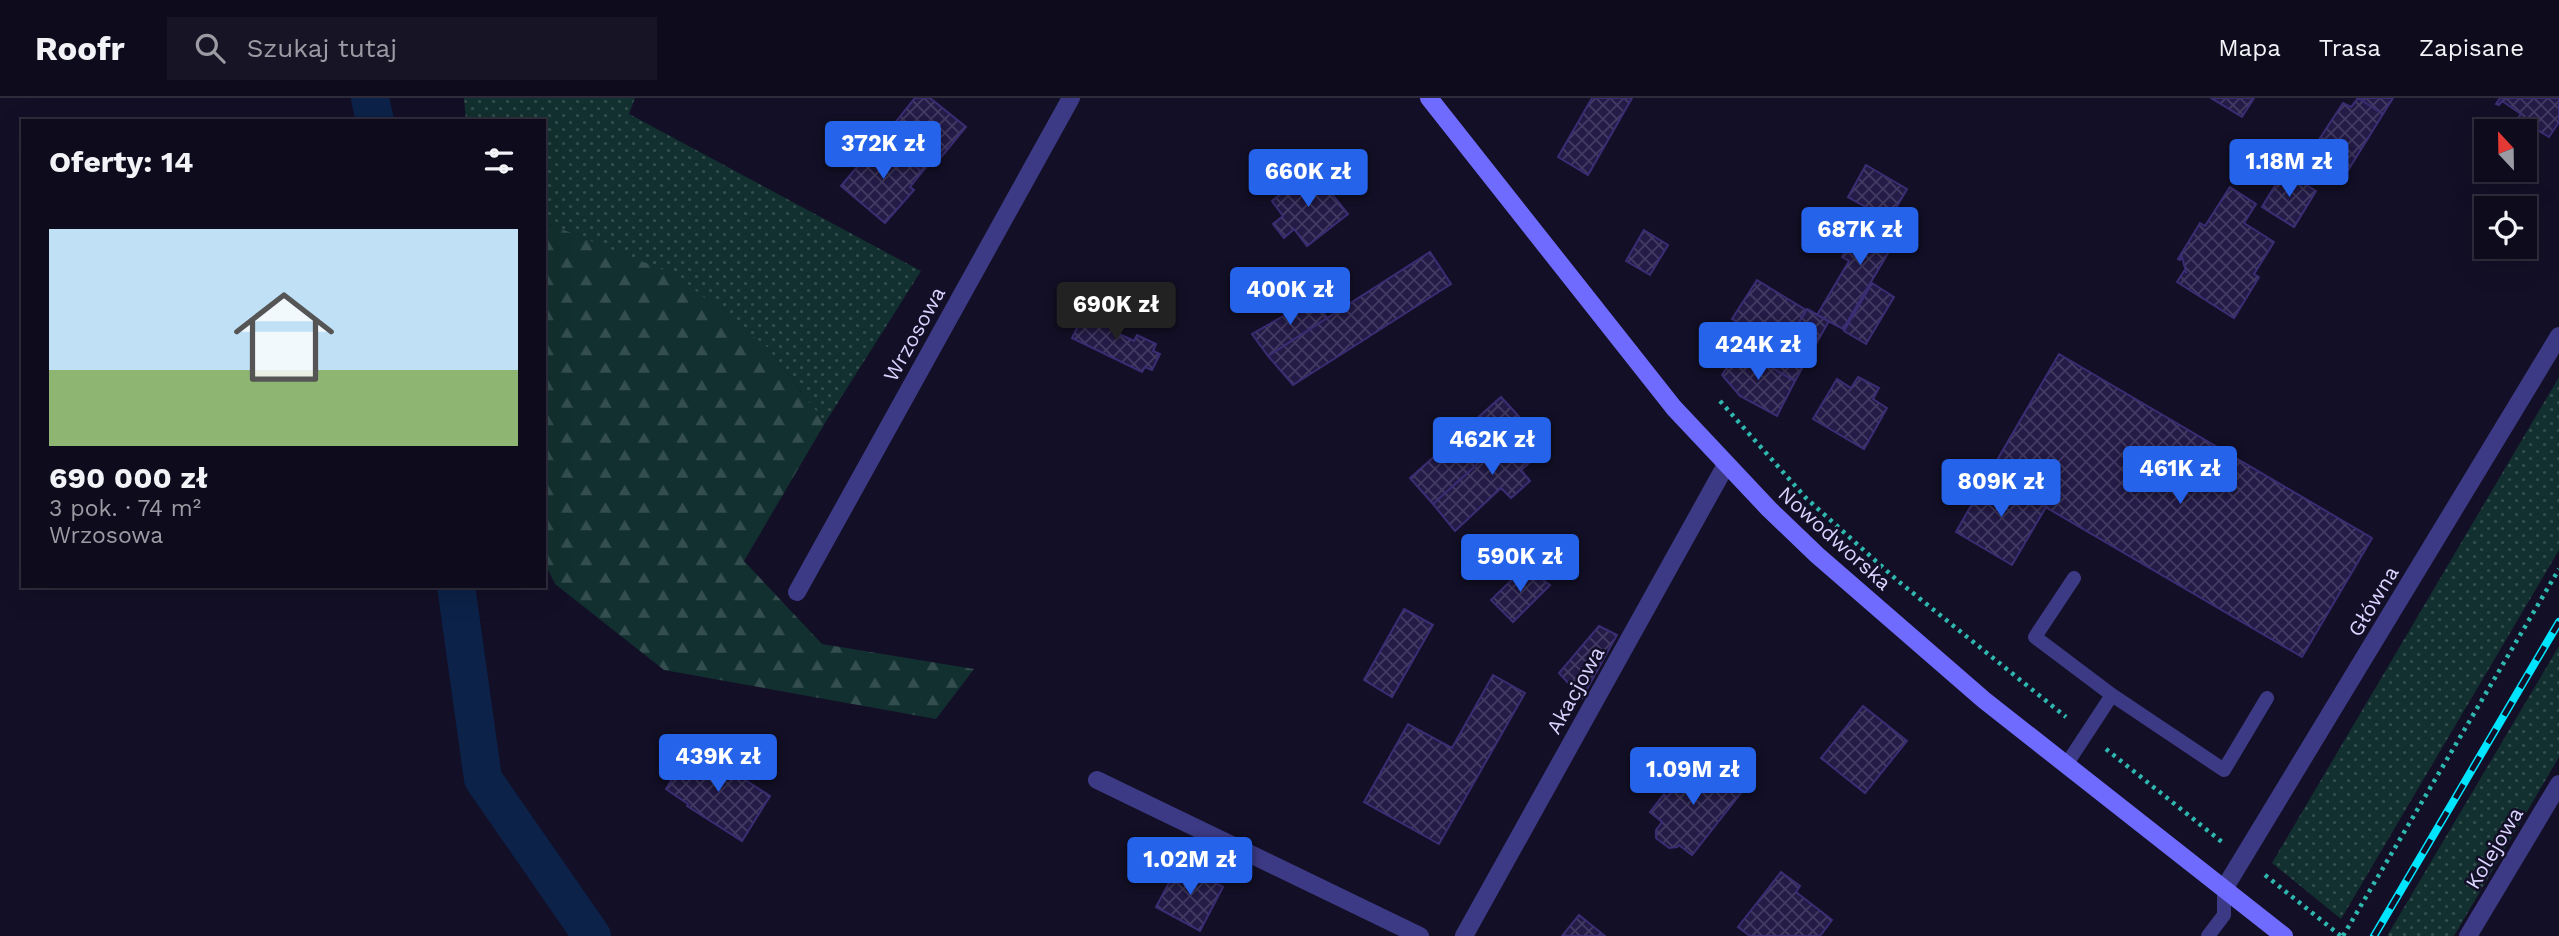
<!DOCTYPE html>
<html lang="pl">
<meta charset="utf-8">
<style>
body{margin:0;font-family:"Work Sans",sans-serif;background:#171425;color:#f1f3f6;height:100vh;display:flex;flex-direction:column;font-size:26px;white-space:nowrap}
*{box-sizing:border-box;margin:0}
p{font-size:23px;color:#9b9ba3}
.icon{flex:none;width:38px;height:38px;fill:none;stroke:currentColor;stroke-width:2;stroke-linecap:round;stroke-linejoin:round}
.map{position:relative;flex:1;overflow:hidden}
.sheet{position:absolute;left:21px;top:21px;width:525px;height:469px;display:flex;flex-direction:column;background:#0e0b1c;border-radius:0px;box-shadow:0 7px 28px #0002,0 0 0 2px #2e2b3b}
.sheet>*{flex:none}
.needle{width:46px;rotate:338deg}
.fabs{position:absolute;left:2474px;top:21px;display:grid;gap:14px}
.fabs a{display:grid;place-items:center;width:63px;height:63px;border-radius:0px;background:#0e0b1c;box-shadow:0 7px 28px #0002,0 0 0 2px #2e2b3b;font-size:35px}
.price{position:absolute;translate:-50% -60px;padding:0 16px;border-radius:7px;background:#2563eb;color:#fff;font-size:23px;line-height:46px;filter:drop-shadow(0 2px 4px #0008)}
.price::after{content:'';position:absolute;left:50%;top:42px;width:21px;height:16px;margin-left:-10px;background:inherit;clip-path:polygon(0 0,100% 0,50% 100%)}
.price.current{background:#222;color:#fff}
ul{padding:0;list-style:none}
li{display:grid;align-content:center;gap:14px;height:371px;padding:0 28px}
li+li{border-top:2px solid #2e2b3b}
li span{display:grid;place-items:center;height:217px;border-radius:0px;color:#555}
li>.icon{margin-inline-start:auto}
span .icon{width:126px;height:126px;fill:#fffc;stroke-width:1}
li b{font-size:30px}
h2{display:flex;justify-content:space-between;align-items:center;height:84px;padding:0 28px;font-size:30px}
header{display:flex;align-items:center;gap:42px;box-sizing:border-box;height:98px;padding:0 35px;background:#0e0b1c;border-bottom:2px solid #2e2b3b}
header strong{font-size:33px}
nav{display:flex;gap:38px;margin-inline-start:auto;font-size:24px}
.search{width:490px;height:63px;background:#171425;display:flex;align-items:center;gap:18px;box-sizing:border-box;padding:0 24px;border-radius:0px;color:#9b9ba3;font-size:26px}
.map>svg:first-child{display:block}
.grass{fill:url(#grass-dots)}
.forest{fill:url(#forest-firs)}
.lines{fill:none;stroke-linecap:round;stroke-linejoin:round}
.canal{stroke:#0c2248;stroke-width:38}
.building{fill:url(#building-cross-hatch);stroke:#3b2d73;stroke-width:2}
.path{stroke:#2fb8b0;stroke-width:4.5;stroke-dasharray:3.5 5;stroke-linecap:butt}
.service{stroke:#3d3a85;stroke-width:14}
.minor{stroke:#3d3a85;stroke-width:18}
.secondary{stroke:#6f6bff;stroke-width:18}
.rail-casing{stroke:#00e5ff;stroke-width:8}
.rail{stroke:#130f26;stroke-width:5;stroke-dasharray:16;stroke-linecap:butt}
.labels{text-anchor:middle;dominant-baseline:central;stroke-width:5;stroke-linejoin:round;paint-order:stroke}
.street-label{font-size:21px;fill:#d9d4ff;stroke:#130f26}
</style>
<header>
<strong>Roofr</strong>
<div class="search"><svg class="icon" aria-label="search" viewBox="0 0 24 24"><circle cx="10" cy="10" r="6"/><path d="M15 15l6 6"/></svg>Szukaj tutaj</div>
<nav><a>Mapa</a><a>Trasa</a><a>Zapisane</a></nav>
</header>
<div class="map">
<svg width="2559" height="838" viewBox="0 0 2559 838">
<defs>
<pattern id="grass-dots" width="8" height="8" patternUnits="userSpaceOnUse" patternTransform="scale(1.75)"><rect width="8" height="8" fill="#12302f"/><path d="M2 2h.1M6 6h.1" fill="none" stroke="#344d4e" stroke-width="1.8" stroke-linecap="round"/></pattern>
<pattern id="forest-firs" width="22" height="20" patternUnits="userSpaceOnUse" patternTransform="scale(1.75)"><rect width="22" height="20" fill="#12302f"/><path d="M5 1l3.5 6h-7zM16 11l3.5 6h-7z" fill="#344d4e"/></pattern>
<pattern id="building-cross-hatch" width="8" height="8" patternUnits="userSpaceOnUse" patternTransform="scale(1.75)"><rect width="8" height="8" fill="#241b47"/><path d="M0 0l8 8M0 8l8-8" fill="none" stroke="#433b63"/></pattern>
</defs>
<rect width="100%" height="100%" fill="#130f26"/>
<path class="grass" d="M464,0H635L629,16L921,173L825,325L767,249L550,126L544,134V23H466Z
M2559,279V452L2341,821L2272,765Z
M2559,548V659L2454,838H2387Z"/>
<path class="forest" d="M549,126L676,177L767,249L825,325L744,463L822,546L974,571L936,621L664,572L555,486L544,464V134Z"/>
<g class="lines">
<path class="canal" d="M370,0L375,23
M456,488L483,681L592,838"/>
</g>
<path class="building" d="M915,0H930L966,29L938,63L934,60L922,74L885,43L897,28L894,26Z
M1592,0H1632L1588,77L1558,59Z
M2211,0H2254L2242,19Z
M2358,0L2383,16L2342,82L2307,60L2343,5L2351,9Z
M2358,0H2393L2383,16Z
M2500,0H2559V24L2549,39L2518,20L2521,16L2502,3L2499,7L2496,6Z
M885,43L922,74L910,89L914,92L885,125L841,88L869,55L872,58Z
M1866,67L1907,91L1889,122L1848,99Z
M1312,71L1348,116L1307,148L1294,131L1284,140L1273,126L1283,118L1272,103Z
M2284,73L2316,93L2294,129L2262,109Z
M2230,89L2256,106L2244,125L2274,144L2254,176L2259,179L2234,220L2177,184L2184,173L2186,174L2182,159L2180,162L2178,161L2200,125L2205,128Z
M1870,112L1903,130L1843,231L1817,217L1849,163L1842,159Z
M1644,132L1668,147L1650,177L1626,163Z
M1430,154L1451,186L1348,252L1293,287L1268,258Z
M1757,182L1806,212L1783,251L1732,221Z
M1872,185L1894,199L1866,246L1844,233Z
M1315,200L1327,220L1268,258L1252,236Z
M1807,211L1829,223L1795,283L1739,251L1751,233L1783,251Z
M1102,213L1121,223L1115,234L1134,243L1137,237L1156,246L1153,253L1160,256L1152,272L1145,269L1142,274L1072,240L1083,218L1097,224Z
M1739,251L1795,283L1777,318L1740,298L1722,277Z
M2059,256L2372,440L2302,559L1989,376Z
M1858,279L1879,290L1873,301L1887,310L1864,351L1813,321L1837,281L1851,290Z
M1501,299L1524,324L1433,406L1410,380Z
M1524,324L1547,350L1521,372L1530,383L1511,400L1501,390L1455,433L1433,406Z
M1989,376L2046,409L2012,467L1956,434Z
M1525,469L1550,487L1513,524L1491,502Z
M1404,511L1433,527L1392,599L1364,582Z
M1599,528L1617,537L1582,600L1559,575Z
M1493,577L1525,595L1439,746L1364,704L1408,626L1452,650Z
M1863,608L1907,643L1865,695L1821,660Z
M691,651L714,666L716,663L770,698L742,743L687,708L688,706L666,691Z
M1694,658L1741,695L1692,757L1679,747L1677,749L1669,750L1656,740V732L1662,724L1650,714L1664,696L1667,699L1683,679L1680,676Z
M1179,766L1223,789L1200,833L1156,809Z
M1781,774L1800,788L1796,794L1832,822L1820,838H1750L1738,829Z
M1579,817L1605,838H1562Z"/>
<g class="lines">
<path class="path" d="M1720,303L1806,400L1898,483L2066,619
M2106,651L2222,744
M2265,777L2341,838
M2343,838L2559,471"/>
<path class="service" d="M2112,597L2224,672L2267,600
M2066,667L2112,597L2035,539L2074,480
M2208,838L2224,817V791"/>
<path class="minor" d="M797,494L1071,0
M1097,682L1420,838
M2224,791L2559,238
M1464,838L1726,367
M2468,838L2559,686"/>
<path class="secondary" d="M1429,0L1674,310L1769,411L1817,457L1984,602L2284,838"/>
<g class="rail-casing">
<path id="rail" d="M2374,838L2559,524"/>
</g>
<use href="#rail" class="rail"/>
</g>
<g class="labels">
<g class="street-label">
<text transform="translate(914 236) rotate(-61)">Wrzosowa</text>
<text transform="translate(1835 440) rotate(42)">Nowodworska</text>
<text transform="translate(2373 503) rotate(-59)">Główna</text>
<text transform="translate(1575 592) rotate(-61)">Akacjowa</text>
<text transform="translate(2494 750) rotate(-59)">Kolejowa</text>
</g>
</g>
</svg>
<div class="fabs">
<a><svg class="needle" viewBox="-14 -14 28 28"><path d="M0-13l5 13h-10z" fill="#e53935"/><path d="M0 13l5-13h-10z" fill="#9b9ba3"/></svg></a>
<a><svg class="icon" aria-label="locate" viewBox="0 0 24 24"><circle cx="12" cy="12" r="6"/><path d="M12 2v4M12 18v4M2 12h4M18 12h4"/></svg></a>
</div>
<b class="price" style="left:883px;top:83px">372K zł</b>
<b class="price" style="left:2289px;top:101px">1.18M zł</b>
<b class="price" style="left:1308px;top:111px">660K zł</b>
<b class="price" style="left:1860px;top:169px">687K zł</b>
<b class="price" style="left:1290px;top:229px">400K zł</b>
<b class="price current" style="left:1116px;top:244px">690K zł</b>
<b class="price" style="left:1758px;top:284px">424K zł</b>
<b class="price" style="left:1492px;top:379px">462K zł</b>
<b class="price" style="left:2180px;top:408px">461K zł</b>
<b class="price" style="left:2001px;top:421px">809K zł</b>
<b class="price" style="left:1520px;top:496px">590K zł</b>
<b class="price" style="left:718px;top:696px">439K zł</b>
<b class="price" style="left:1693px;top:709px">1.09M zł</b>
<b class="price" style="left:1190px;top:799px">1.02M zł</b>
<section class="sheet">
<h2>Oferty: 14<svg class="icon" aria-label="filters" viewBox="0 0 24 24"><path d="M4 7h16M4 17h16"/><circle cx="9" cy="7" r="2"/><circle cx="15" cy="17" r="2"/></svg></h2>
<ul>
<li><span style="background:linear-gradient(#bfe0f5 65%,#8fb573 0)"><svg class="icon" aria-label="home" viewBox="0 0 24 24"><path d="M3 11l9-7 9 7M6 9v11h12V9"/></svg></span><div><b>690 000 zł</b><p>3 pok. · 74 m²</p><p>Wrzosowa</p></div></li>
</ul>
</section>
</div>
